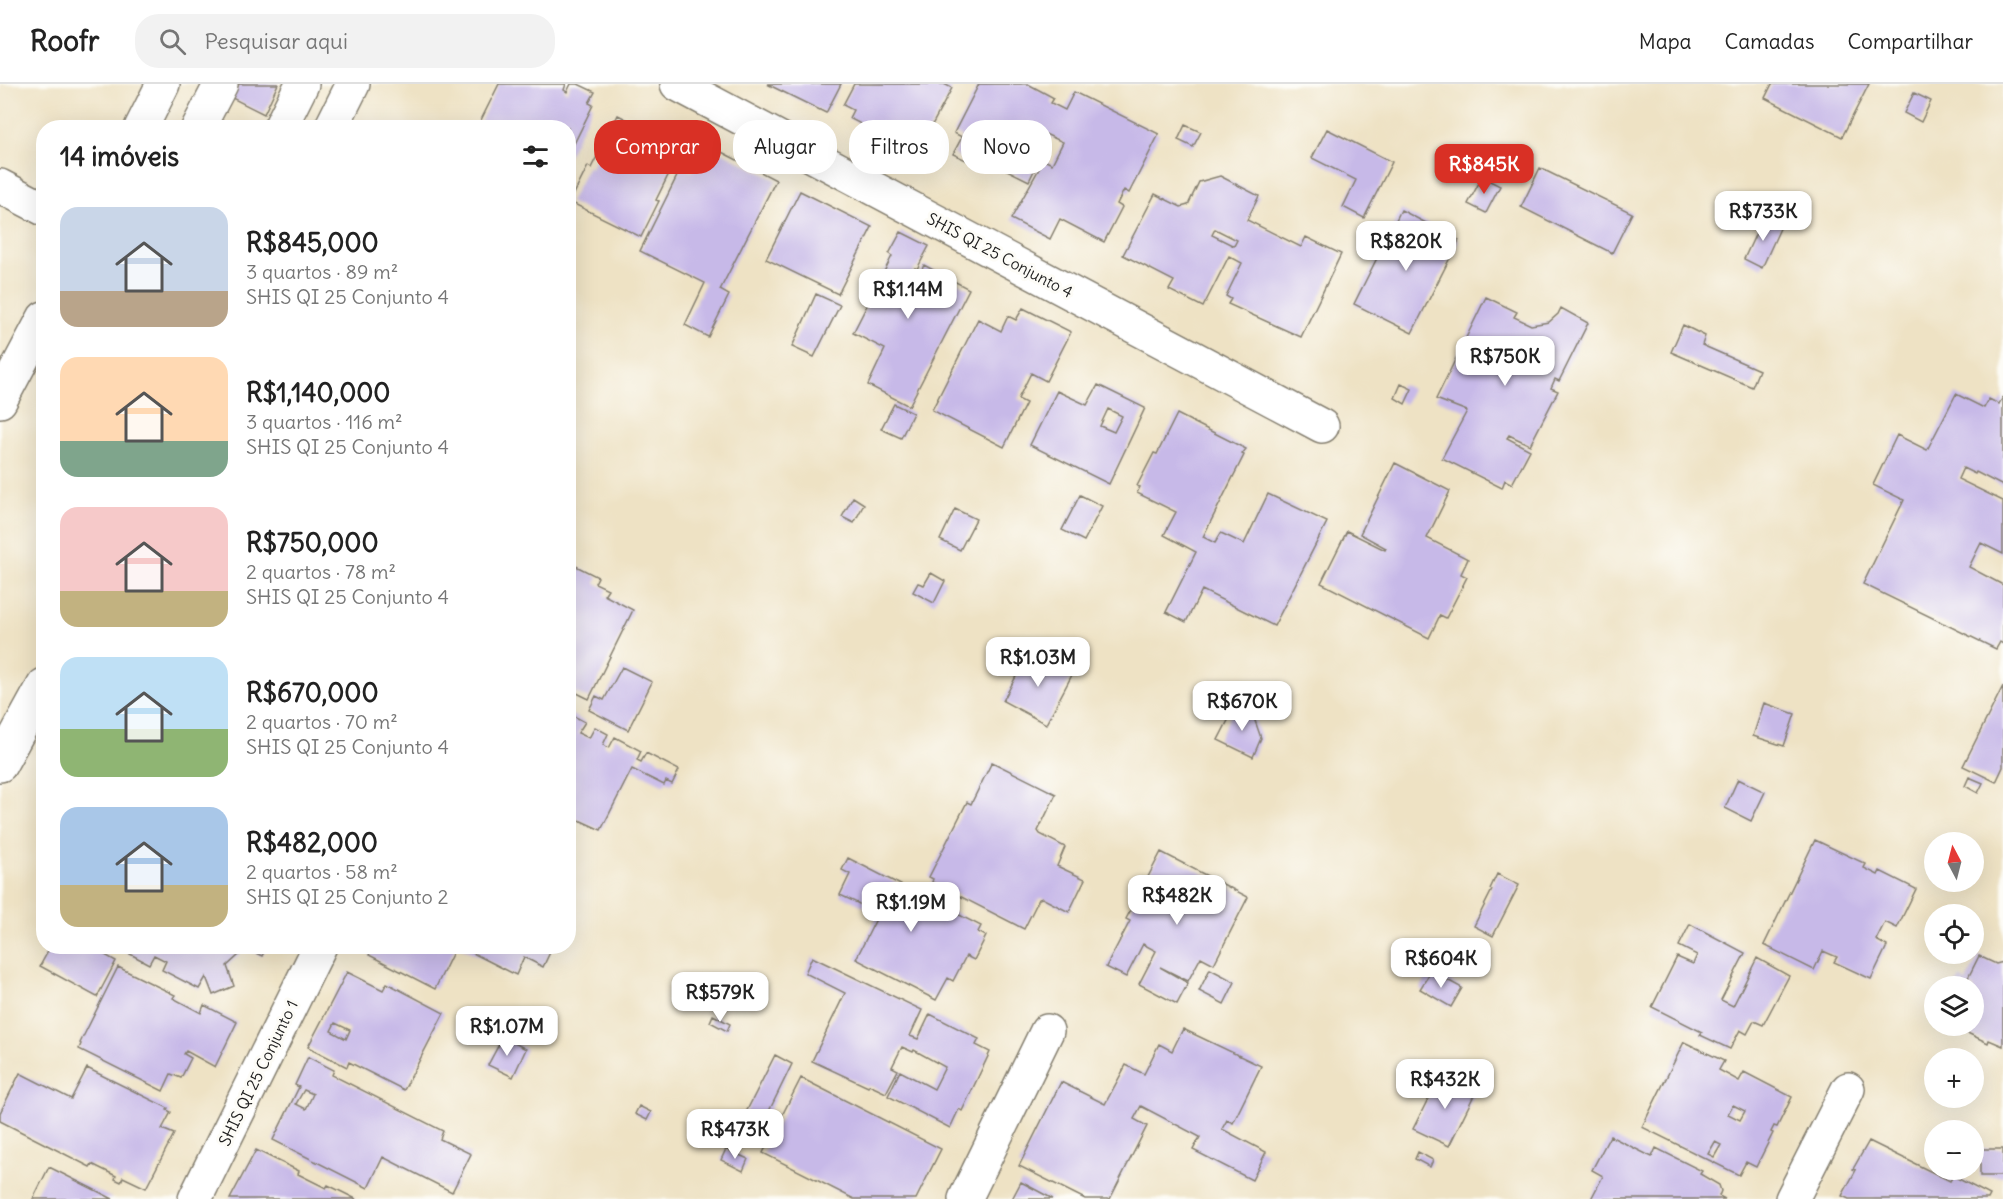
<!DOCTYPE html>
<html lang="pt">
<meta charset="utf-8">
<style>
body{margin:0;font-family:Delius,sans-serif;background:#f2f2f2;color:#222;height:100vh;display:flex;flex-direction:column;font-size:22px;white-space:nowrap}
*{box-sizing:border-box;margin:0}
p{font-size:20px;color:#767676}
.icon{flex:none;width:33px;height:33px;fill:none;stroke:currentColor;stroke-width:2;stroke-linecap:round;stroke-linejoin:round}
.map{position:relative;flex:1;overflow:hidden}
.side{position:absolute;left:36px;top:36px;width:540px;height:834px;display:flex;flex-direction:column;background:#fff;border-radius:24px;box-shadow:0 6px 24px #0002}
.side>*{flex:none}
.hud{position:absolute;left:594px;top:36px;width:570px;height:54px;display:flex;gap:12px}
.needle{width:39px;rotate:353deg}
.buttons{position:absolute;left:1924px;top:748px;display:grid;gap:12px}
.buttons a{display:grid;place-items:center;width:60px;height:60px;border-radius:50%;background:#fff;box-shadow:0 6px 24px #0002;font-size:30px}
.price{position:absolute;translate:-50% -51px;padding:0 14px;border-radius:12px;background:#fff;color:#222;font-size:20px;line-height:39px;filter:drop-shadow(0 2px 3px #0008)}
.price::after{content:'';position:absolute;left:50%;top:36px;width:18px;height:14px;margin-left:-9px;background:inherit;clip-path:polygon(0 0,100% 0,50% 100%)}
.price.selected{background:#d93025;color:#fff}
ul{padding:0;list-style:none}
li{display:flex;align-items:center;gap:18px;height:150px;padding:0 24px}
li span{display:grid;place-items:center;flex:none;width:168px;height:120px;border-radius:18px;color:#555}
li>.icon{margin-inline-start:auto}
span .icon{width:72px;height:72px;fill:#fffc;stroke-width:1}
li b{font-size:26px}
h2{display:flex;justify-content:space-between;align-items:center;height:72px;padding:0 24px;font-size:26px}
.chip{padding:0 21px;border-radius:24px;background:#fff;box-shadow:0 6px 24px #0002;font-size:21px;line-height:54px}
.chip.selected{background:#d93025;color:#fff}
header{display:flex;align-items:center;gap:36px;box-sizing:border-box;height:84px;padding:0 30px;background:#fff;border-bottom:2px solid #e0e0e0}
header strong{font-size:28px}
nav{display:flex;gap:33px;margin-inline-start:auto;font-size:21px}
.search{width:420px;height:54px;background:#f2f2f2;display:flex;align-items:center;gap:15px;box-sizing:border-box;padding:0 21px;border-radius:24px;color:#767676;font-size:22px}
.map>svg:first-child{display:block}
.building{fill:#c7b9e8;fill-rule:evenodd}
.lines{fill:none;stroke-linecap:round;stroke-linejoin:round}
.minor-casing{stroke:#857f70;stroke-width:36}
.major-casing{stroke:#857f70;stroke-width:36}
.minor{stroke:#fff;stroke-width:33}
.major{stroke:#fff;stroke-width:33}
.labels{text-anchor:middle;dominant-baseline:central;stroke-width:6;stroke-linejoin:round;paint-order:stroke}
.street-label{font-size:16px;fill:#1c1c1c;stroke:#fdfcf7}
</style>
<header>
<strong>Roofr</strong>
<div class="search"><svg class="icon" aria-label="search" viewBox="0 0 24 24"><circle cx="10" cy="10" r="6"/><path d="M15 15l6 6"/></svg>Pesquisar aqui</div>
<nav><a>Mapa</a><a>Camadas</a><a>Compartilhar</a></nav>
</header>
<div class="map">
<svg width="2003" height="1115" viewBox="0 0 2003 1115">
<rect width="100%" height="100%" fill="#fdfcf7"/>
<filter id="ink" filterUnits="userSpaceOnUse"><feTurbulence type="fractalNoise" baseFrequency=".0167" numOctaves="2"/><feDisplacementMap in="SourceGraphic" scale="12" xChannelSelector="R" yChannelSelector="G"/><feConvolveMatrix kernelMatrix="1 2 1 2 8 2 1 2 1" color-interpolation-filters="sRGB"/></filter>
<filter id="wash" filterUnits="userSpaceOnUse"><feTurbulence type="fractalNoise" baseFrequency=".008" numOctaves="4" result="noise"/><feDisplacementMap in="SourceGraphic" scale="24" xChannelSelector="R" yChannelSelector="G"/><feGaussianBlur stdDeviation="1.35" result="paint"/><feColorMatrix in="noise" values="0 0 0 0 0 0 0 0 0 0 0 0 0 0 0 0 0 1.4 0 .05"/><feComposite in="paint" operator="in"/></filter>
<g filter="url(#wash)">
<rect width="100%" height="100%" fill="#eee2c4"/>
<g id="blocks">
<path class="building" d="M239,0H278L264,30L232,14Z
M499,0H566L564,6L567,8L571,0H578L595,8L589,19L593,21L568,72V44H477Z
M767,0H841L826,29Z
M854,0H944L952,4L912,78L879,62L884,52L849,34L853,26L843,21Z
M979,0H1028L1054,14L1051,19L1065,26L1074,8L1159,50L1129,109L1124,106L1117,120L1122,123L1104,158L1060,135L1050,155L1011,135L1044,76L1052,80L1063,58L1043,49L1039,56L1044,66L1029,97L987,76L983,84L953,70L962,53L954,49Z
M1772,0H1869L1842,53L1765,14Z
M1914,9L1931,17L1921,38L1904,29Z
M618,31L682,63L656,116L659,117L641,153L570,118L588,82L591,84Z
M1185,41L1201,48L1193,63L1178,56Z
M1327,45L1392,78L1364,134L1343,123L1356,96L1312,74Z
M706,60L776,96L720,206L729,211L708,253L685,241L705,199L640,167L682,82L692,88Z
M1540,84L1632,129L1612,169L1521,123Z
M1220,92L1259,112L1247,136L1301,163L1306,153L1341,170L1301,253L1228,220L1231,215L1226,212L1242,179L1229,172L1203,223L1169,206L1174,197L1123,171L1155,110L1181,123L1188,121L1199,98ZM1215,145L1237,156L1234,162L1212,151Z
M1482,93L1500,102L1486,129L1468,120Z
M800,107L872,143L838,210L766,175Z
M1401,126L1459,156L1412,249L1354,220Z
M1764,132L1782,140L1762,184L1744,175Z
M901,148L929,162L917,185L915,184L898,216L906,220L924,181L969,205L909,322L868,301L885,265L853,249L892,172L889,170Z
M816,210L840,221L814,273L792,263Z
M1486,213L1517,228L1514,233L1531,241L1549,238L1558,230L1561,224L1588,239L1559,297L1555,295L1551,304L1558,307L1530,361L1509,351L1507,354L1530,366L1512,400L1505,396L1502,404L1442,374L1467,327L1436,315Z
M1023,224L1071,248L1046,297L1031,289L1018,315L1026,319L1004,363L932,326L978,235L1001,247L1008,232L1016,236Z
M1683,241L1705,252L1702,261L1759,286L1752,303L1671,268Z
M1401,300L1412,305L1405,320L1395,314Z
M1098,301L1145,324L1109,400L1030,361L1057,307L1087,321ZM1108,325L1122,332L1114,348L1100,342Z
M1956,310L1984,324L1989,315L1999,320L2003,313V402L1976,388L1975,390L1963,384L1958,395L2003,417V470L1981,459L1969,483L2003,501V560L2000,558L1996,565L1863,500L1904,416L1873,401L1897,351L1927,366Z
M894,320L913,329L901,354L881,345Z
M1177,330L1246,365L1242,370L1244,371L1203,453L1215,459L1221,449L1244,460L1268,410L1327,438L1274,542L1202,506L1186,538L1166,528L1196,468L1164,451L1176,428L1137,409L1140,403L1137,402L1154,369L1157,370Z
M1395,379L1450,407L1427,454L1468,475L1461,490L1467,493L1446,534L1440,531L1429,554L1321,499L1347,447L1385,466L1386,464L1360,450Z
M1080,411L1102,422L1084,457L1062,446Z
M853,413L864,420L854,439L842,433Z
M955,425L976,435L960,466L940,456Z
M568,478L598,493L595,499L608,505L604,511L633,526L589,615L575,608L570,618L568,617Z
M931,489L945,497L934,519L913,508L918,499L924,501Z
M1029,568L1073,589L1046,640L1003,617Z
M622,583L652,598L628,646L589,626L596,612L604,616Z
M2003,602V683L1996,698L1963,682Z
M1764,619L1795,630L1784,662L1753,652Z
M1235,623L1253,631L1261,654L1253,673L1218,656Z
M568,629L585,638L578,649L589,654L595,643L608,650L603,661L609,664L615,653L641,667L637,676L641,678L646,669L679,686L672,700L666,697L664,701L632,685L601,746L568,731Z
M992,678L1056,710L1038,747L1040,750L1065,763L1057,782L1085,795L1069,828L1042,814L1039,815L1024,845L932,798L933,795L929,793L967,718L971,720Z
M1969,693L1983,699L1978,709L1965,702Z
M1738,695L1765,708L1751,737L1725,724Z
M1815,756L1866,780L1864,784L1878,791L1880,787L1916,805L1897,844L1885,838L1876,856L1887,862L1871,895L1834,878L1837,873L1823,867L1814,886L1764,861Z
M1161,768L1248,813L1214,880L1201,873L1188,897L1160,883L1188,899L1177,920L1139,900L1156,867L1143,860L1126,893L1106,883L1130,837L1126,835Z
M848,774L981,842L978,848L986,852L974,876L966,872L953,897L948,894L936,916L856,875L884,819L876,815L870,825L840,811L850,790L842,786Z
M1497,790L1519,801L1493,852L1474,842L1492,806L1490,805Z
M1690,840L1745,869L1721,916L1733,922L1757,874L1789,892L1763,941L1754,937L1747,950L1740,946L1730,965L1700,951L1702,948L1652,923L1677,873L1693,880L1697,871L1679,862Z
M51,862H75L83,866L85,862H89L116,877L97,913L40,882Z
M115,862H267L262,872L243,863L239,871L227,882L234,902L213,911L206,893L199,905L162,886L166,877L154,871L149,880Z
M374,862H456L435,905L369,871Z
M459,862H553L543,883L524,873L516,891Z
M1979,872L1996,880L2003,878V962L1989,956L1988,959L1953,942H1974V903H1955L1960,894L1966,898Z
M812,873L922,926L910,952L918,955L930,930L979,955L976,961L990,968L962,1027L959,1025L950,1044L888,1012L900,987L934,1005L945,983L914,966L913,968L902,963L892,983L898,986L886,1009L869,1001L868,1003L812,977L845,909L805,889Z
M118,883L175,911L173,914L201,929L204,921L237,938L215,983L186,967L184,970L191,974L181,994L171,990L163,1007L79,965L81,960L80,959Z
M1210,885L1235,898L1224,920L1199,907Z
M1431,887L1462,904L1451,923L1420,905Z
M347,888L383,906L387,899L444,929L404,1006L349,978L347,983L308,963ZM335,939L350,946L346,955L331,947Z
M713,931L730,940L727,947L710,938Z
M1183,945L1261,982L1233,1039L1227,1036L1222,1045L1266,1068L1252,1096L1193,1066L1200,1053L1141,1022L1134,1035L1147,1042L1110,1115H1085L1019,1082L1061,998L1105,1020L1126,981L1144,990L1159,960L1172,967Z
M503,953L526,965L513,993L488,981Z
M1684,958L1724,977L1719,986L1739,997L1744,988L1792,1013L1777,1043L1774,1042L1771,1048L1773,1049L1756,1083L1746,1078L1739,1091L1642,1043ZM1733,1021L1745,1027L1740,1036L1728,1030ZM1715,1058L1721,1061L1714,1073L1708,1070Z
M775,971L792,980L753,1060L735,1050Z
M308,973L334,986L332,991L443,1047L440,1055L471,1070L452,1108L383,1073L368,1104L273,1056L299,1003L295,1001ZM304,1006L313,1010L306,1025L296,1020Z
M87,984L168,1024L167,1026L171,1028L162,1045L174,1050L146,1104L123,1093L121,1098L115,1095L116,1092L92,1080L90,1083L0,1037V1029L20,989L71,1015Z
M1441,989L1476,1007L1449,1062L1413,1045Z
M801,994L941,1065L916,1115H854L763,1069Z
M639,1022L651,1028L647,1036L635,1030Z
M1610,1052L1652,1073L1656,1064L1702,1087L1700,1090L1719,1101L1721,1107L1719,1112L1725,1115H1591L1603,1092L1592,1086Z
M1869,1057L1950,1097L1953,1092L1990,1111L1988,1115H1849L1842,1112L1856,1086L1853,1085Z
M726,1065L748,1075L743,1087L721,1076Z
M1980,1065H2003V1092H1980Z
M256,1066L299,1087L298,1090L326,1104L328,1101L356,1115H230Z
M1418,1068L1433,1076L1430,1083L1415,1075Z
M49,1083L113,1115H33Z
M1021,1098L1053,1115H1012Z"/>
</g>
</g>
<g filter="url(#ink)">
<use href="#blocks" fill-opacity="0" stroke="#857f70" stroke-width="1.5"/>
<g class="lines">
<g class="minor-casing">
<path id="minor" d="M677,0L1322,342
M198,44L221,0
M280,44L302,0
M0,102L44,125
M195,1115L320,862
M965,1115L1047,947
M1792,1115L1848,1005"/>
</g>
<g class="major-casing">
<path id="major" d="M141,44L163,0
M331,44L353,0
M0,317L44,234
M0,681L44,601"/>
</g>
<use href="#minor" class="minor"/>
<use href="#major" class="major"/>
</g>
</g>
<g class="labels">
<g class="street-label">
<text transform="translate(1000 171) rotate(28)">SHIS QI 25 Conjunto 4</text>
<text transform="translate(258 989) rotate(-64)">SHIS QI 25 Conjunto 1</text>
</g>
</g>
</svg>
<div class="buttons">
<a><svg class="needle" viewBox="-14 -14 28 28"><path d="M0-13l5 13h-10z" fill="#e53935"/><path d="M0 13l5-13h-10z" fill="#767676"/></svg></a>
<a><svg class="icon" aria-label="locate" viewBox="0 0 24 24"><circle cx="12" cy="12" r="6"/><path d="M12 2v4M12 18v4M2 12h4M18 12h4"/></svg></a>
<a><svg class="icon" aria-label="layers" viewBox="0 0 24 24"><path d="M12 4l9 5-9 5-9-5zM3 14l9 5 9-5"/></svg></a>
<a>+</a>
<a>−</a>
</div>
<b class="price selected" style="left:1484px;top:111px">R$845K</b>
<b class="price" style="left:1763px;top:158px">R$733K</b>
<b class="price" style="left:1406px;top:188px">R$820K</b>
<b class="price" style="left:908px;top:236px">R$1.14M</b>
<b class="price" style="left:1505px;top:303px">R$750K</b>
<b class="price" style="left:1038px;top:604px">R$1.03M</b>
<b class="price" style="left:1242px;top:648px">R$670K</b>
<b class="price" style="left:1177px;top:842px">R$482K</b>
<b class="price" style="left:911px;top:849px">R$1.19M</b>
<b class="price" style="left:1441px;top:905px">R$604K</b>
<b class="price" style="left:720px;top:939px">R$579K</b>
<b class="price" style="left:507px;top:973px">R$1.07M</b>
<b class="price" style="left:1445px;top:1026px">R$432K</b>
<b class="price" style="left:735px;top:1076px">R$473K</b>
<div class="hud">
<a class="chip selected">Comprar</a>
<a class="chip">Alugar</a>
<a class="chip">Filtros</a>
<a class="chip">Novo</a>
</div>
<section class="side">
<h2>14 imóveis<svg class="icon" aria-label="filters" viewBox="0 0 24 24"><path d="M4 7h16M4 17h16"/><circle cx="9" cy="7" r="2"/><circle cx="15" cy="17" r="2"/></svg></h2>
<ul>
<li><span style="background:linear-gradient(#c9d6e8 70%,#b9a48a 0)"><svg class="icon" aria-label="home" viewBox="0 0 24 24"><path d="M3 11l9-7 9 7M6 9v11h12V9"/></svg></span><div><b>R$845,000</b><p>3 quartos · 89 m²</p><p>SHIS QI 25 Conjunto 4</p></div></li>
<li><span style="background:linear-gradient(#ffd9b3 70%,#7fa58c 0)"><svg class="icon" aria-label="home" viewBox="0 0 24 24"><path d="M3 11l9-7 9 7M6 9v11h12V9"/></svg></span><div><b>R$1,140,000</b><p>3 quartos · 116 m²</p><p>SHIS QI 25 Conjunto 4</p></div></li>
<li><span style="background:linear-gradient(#f6c9c9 70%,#c2b280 0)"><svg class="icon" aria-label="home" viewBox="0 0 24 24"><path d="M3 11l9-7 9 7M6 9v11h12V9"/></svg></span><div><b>R$750,000</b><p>2 quartos · 78 m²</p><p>SHIS QI 25 Conjunto 4</p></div></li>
<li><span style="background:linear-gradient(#bfe0f5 60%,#8fb573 0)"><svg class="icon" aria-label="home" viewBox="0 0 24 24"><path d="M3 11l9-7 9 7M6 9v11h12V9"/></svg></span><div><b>R$670,000</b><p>2 quartos · 70 m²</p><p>SHIS QI 25 Conjunto 4</p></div></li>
<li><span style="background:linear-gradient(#a9c7e8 65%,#c2b280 0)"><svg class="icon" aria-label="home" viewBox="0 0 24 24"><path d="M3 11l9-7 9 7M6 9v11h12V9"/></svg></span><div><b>R$482,000</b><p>2 quartos · 58 m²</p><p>SHIS QI 25 Conjunto 2</p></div></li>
</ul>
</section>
</div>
